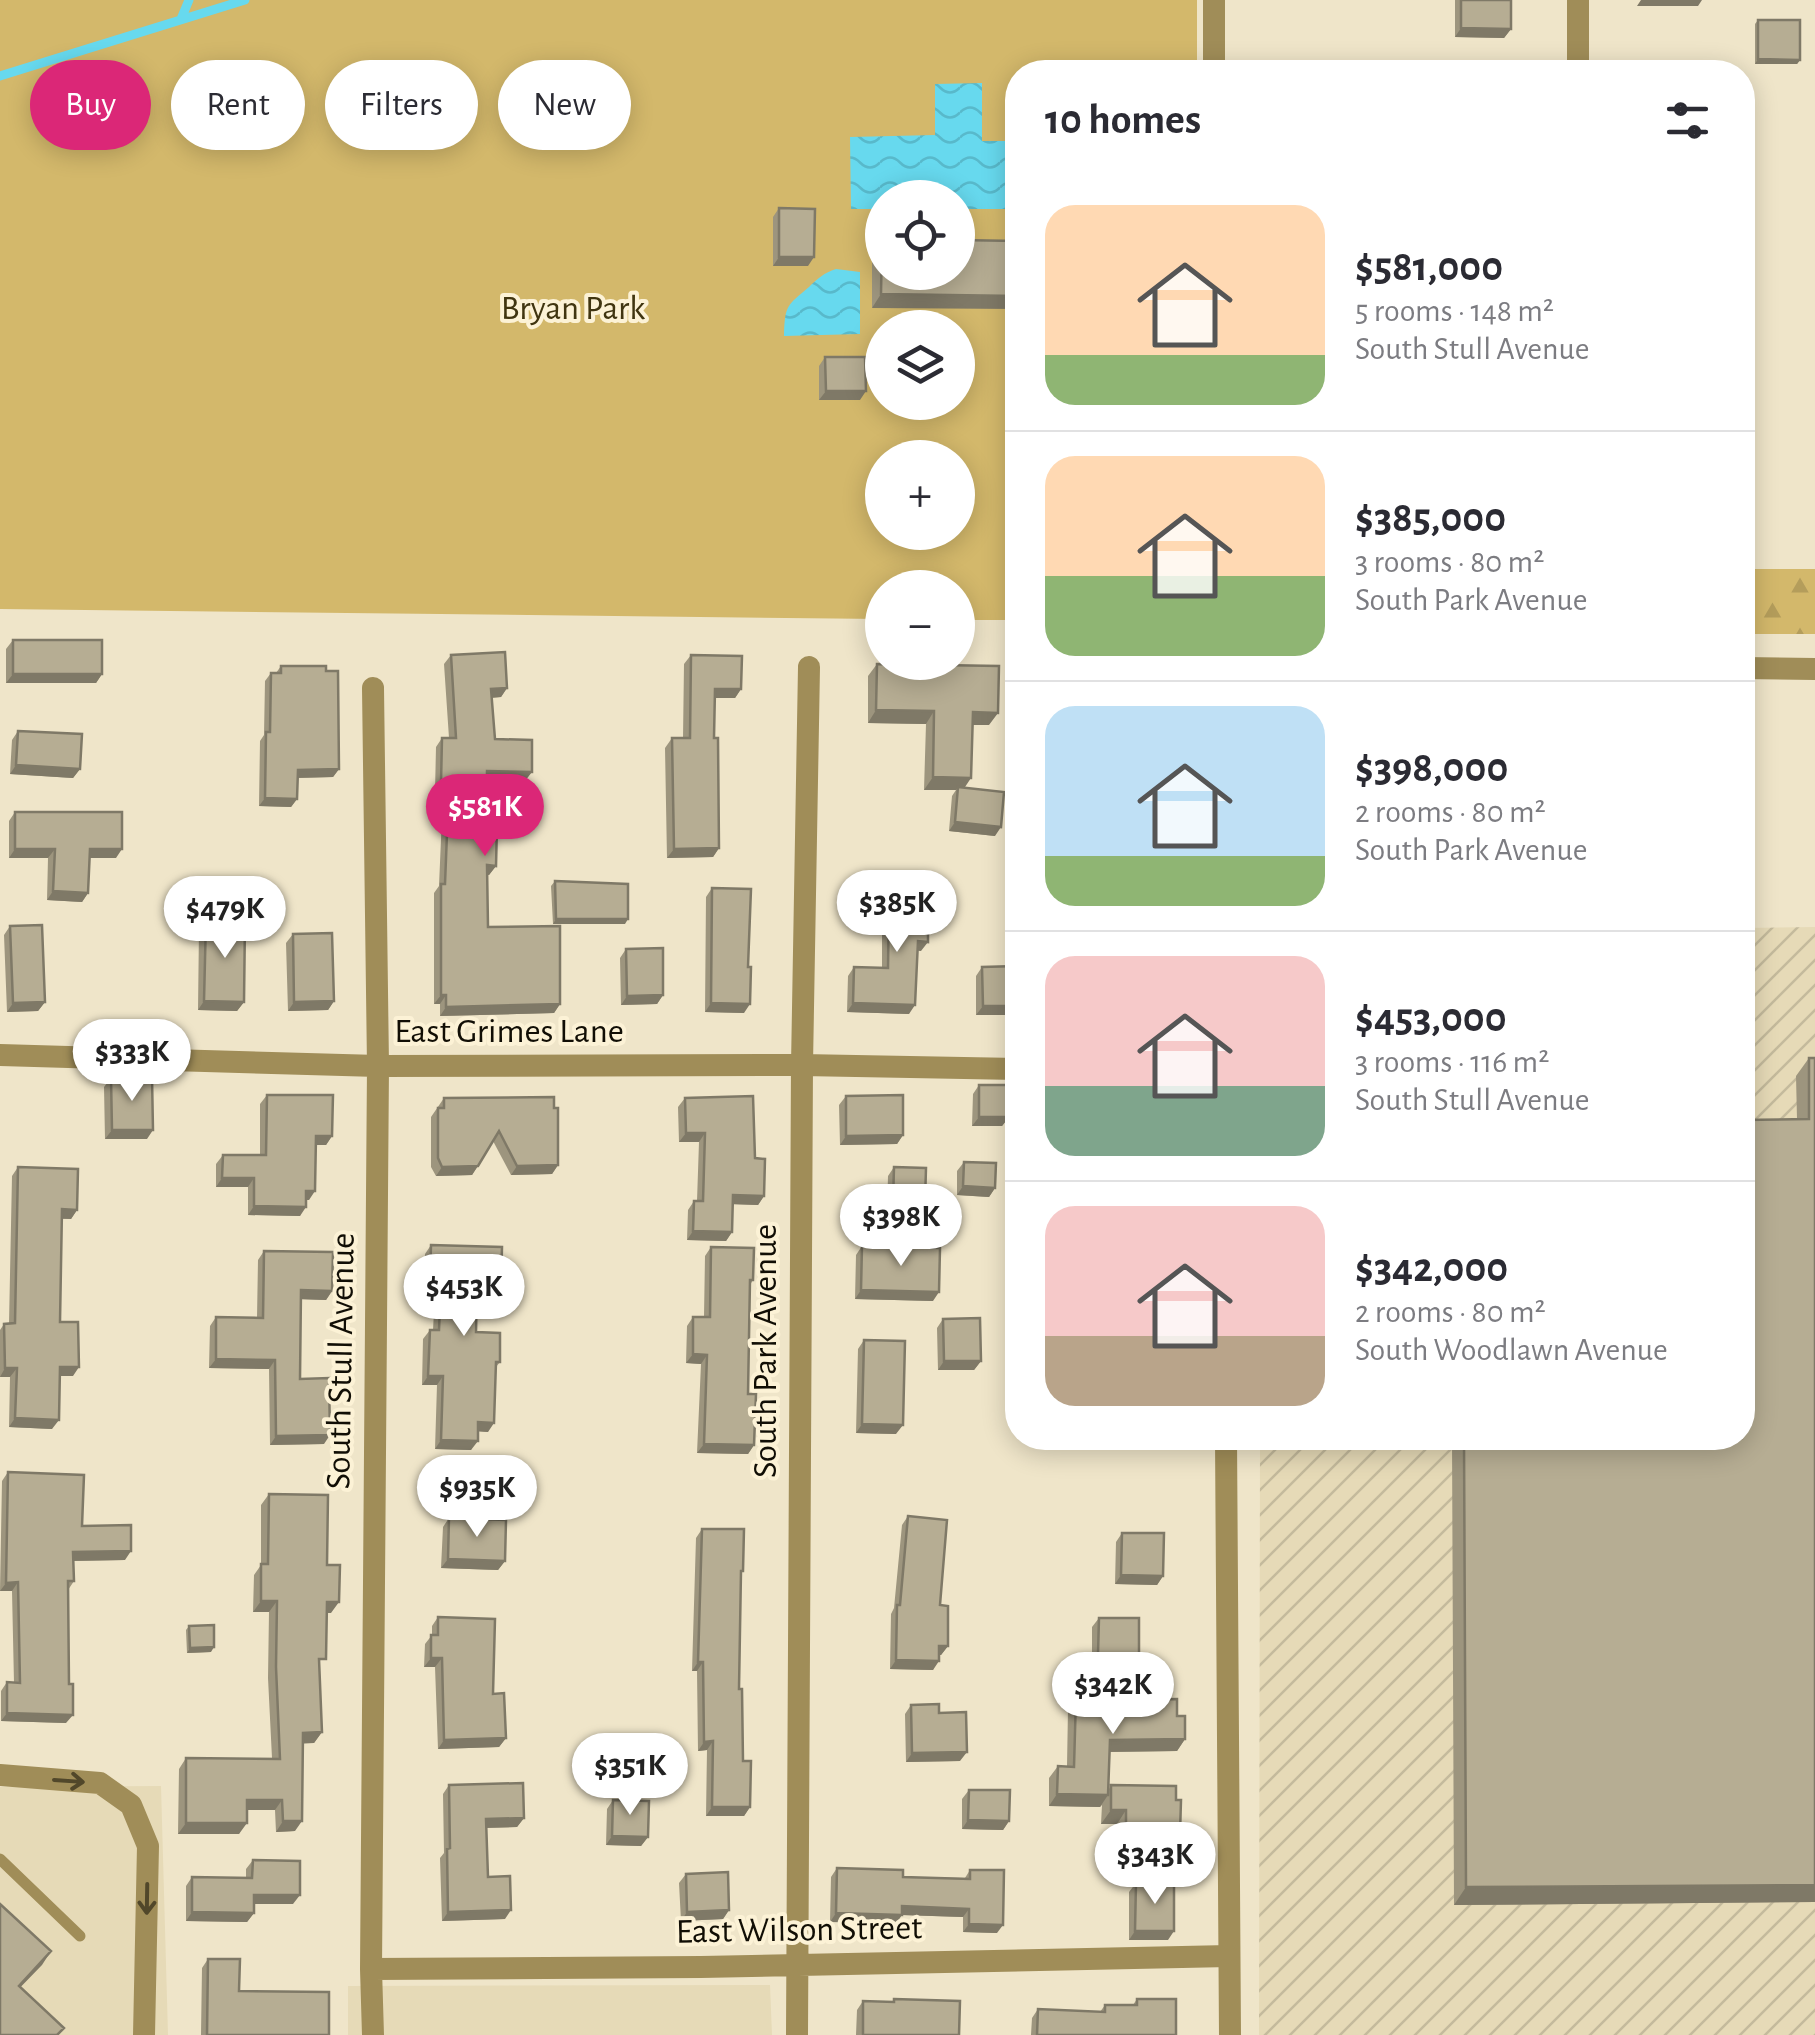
<!DOCTYPE html>
<meta charset="utf-8">
<style>
body{margin:0;font-family:"Alegreya Sans",sans-serif;background:#f7f7f7;color:#2b2b33;height:100vh;display:flex;flex-direction:column;font-size:38px;white-space:nowrap}
*{box-sizing:border-box;margin:0}
p{font-size:32px;color:#7c7c81}
.icon{flex:none;width:55px;height:55px;fill:none;stroke:currentColor;stroke-width:2;stroke-linecap:round;stroke-linejoin:round}
.map{position:relative;flex:1;overflow:hidden}
.panel{position:absolute;left:1005px;top:60px;width:750px;height:1390px;display:flex;flex-direction:column;background:#fff;border-radius:40px;box-shadow:0 5px 25px #0003}
.panel>*{flex:none}
.hud{position:absolute;left:30px;top:60px;width:825px;height:90px;display:flex;gap:20px}
.buttons{position:absolute;left:865px;top:180px;display:grid;gap:20px}
.buttons a{display:grid;place-items:center;width:110px;height:110px;border-radius:50%;background:#fff;box-shadow:0 5px 25px #0003;font-size:50px}
.price{position:absolute;translate:-50% -85px;padding:0 22px;border-radius:35px;background:#fff;color:#222;font-size:32px;line-height:65px;filter:drop-shadow(0 2px 5px #0008)}
.price::after{content:'';position:absolute;left:50%;top:60px;width:30px;height:22px;margin-left:-15px;background:inherit;clip-path:polygon(0 0,100% 0,50% 100%)}
.price.current{background:#db2777;color:#fff}
ul{padding:0;list-style:none}
li{display:flex;align-items:center;gap:30px;height:250px;padding:0 40px}
li+li{border-top:2px solid #e1e1e2}
li span{display:grid;place-items:center;flex:none;width:280px;height:200px;border-radius:30px;color:#555}
li>.icon{margin-inline-start:auto}
span .icon{width:120px;height:120px;fill:#fffc;stroke-width:1}
li b{font-size:42px}
h2{display:flex;justify-content:space-between;align-items:center;height:120px;padding:0 40px;font-size:42px}
.tag{padding:0 35px;border-radius:45px;background:#fff;box-shadow:0 5px 25px #0003;font-size:35px;line-height:90px}
.tag.current{background:#db2777;color:#fff}
.map>svg:first-child{display:block}
.built{fill:#e6dab7}
.industrial{fill:url(#industrial-furrows)}
.forest{fill:url(#forest-firs)}
.park{fill:#d3b86b;fill-rule:evenodd}
.water{fill:url(#water-waves)}
.lines{fill:none;stroke-linecap:round;stroke-linejoin:round}
.stream{stroke:#67d9ee;stroke-width:9}
.lane{stroke:#a08d58;stroke-width:11}
.street{stroke:#a08d58;stroke-width:22}
.wall{fill:#9d957e}
.shaded-wall{fill:#7f7967}
.building{fill:#b6ad93;stroke:#7f7967;stroke-width:2.5}
.oneway{stroke:#51472a}
.labels{text-anchor:middle;dominant-baseline:central;stroke-width:8;stroke-linejoin:round;paint-order:stroke}
.park-label{font-size:35px;fill:#403510;stroke:#fcf2d6}
.street-label{font-size:35px;fill:#110e05;stroke:#fcf2d6}
</style>
<div class="map">
<svg width="1815" height="2035" viewBox="0 0 1815 2035">
<defs>
<pattern id="industrial-furrows" width="10" height="10" patternUnits="userSpaceOnUse" patternTransform="scale(2.5)"><rect width="10" height="10" fill="#e6dab7"/><path d="M-1 1l2-2M0 10L10 0M9 11l2-2" fill="none" stroke="#c4ba9c"/></pattern>
<pattern id="forest-firs" width="22" height="20" patternUnits="userSpaceOnUse" patternTransform="scale(2.5)"><rect width="22" height="20" fill="#d3b86b"/><path d="M5 1l3.5 6h-7zM16 11l3.5 6h-7z" fill="#b49d5b"/></pattern>
<pattern id="water-waves" width="16" height="10" patternUnits="userSpaceOnUse" patternTransform="scale(2.5)"><rect width="16" height="10" fill="#67d9ee"/><path d="M0 5q4-4 8 0t8 0" fill="none" stroke="#58b9cb"/></pattern>
</defs>
<rect width="100%" height="100%" fill="#efe5c9"/>
<path class="built" d="M161,1786L168,2035H0V1787Z
M770,1985L772,2035H348V1986Z"/>
<path class="industrial" d="M1815,927V2035H1259L1260,1438H1742L1743,928Z"/>
<path class="forest" d="M1743,569H1815V634H1743Z"/>
<path class="park" d="M0,0H1197V72H1018L1017,620H958V588H882V619L0,609ZM882,198H958V272H882ZM882,328H958V402H882ZM882,458H958V532H882Z"/>
<path class="water" d="M982,83V141H1017V209H958V198H882V209H851L850,137L935,135V84Z
M836,269L860,272V334L784,336C785,304 787,306 809,287C818,278 824,273 836,269Z"/>
<g class="lines">
<path class="stream" d="M181,19L189,0
M0,76L245,0"/>
<path class="lane" d="M0,1859L80,1936"/>
<path class="street" d="M1214,0V72
M1578,0V72
M1742,668L1815,669
M373,688L378,1066L371,1969L373,2035
M0,1055L378,1066L802,1065L1018,1069
M1226,1438L1230,2035
M0,1775L100,1783L131,1805L148,1846L144,2035
M371,1969L701,1967L1229,1956
M797,2035L802,1065L809,667"/>
</g>
<path class="wall" d="M1455,0H1511V29L1504,38L1455,37Z
M1758,20L1800,60L1797,64H1755V24Z
M779,208L808,266H773V217Z
M882,239L958,272L872,308V253Z
M825,357L860,400H819V366Z
M13,640L102,674L96,683H6V649Z
M451,655L507,688L501,697L492,698L495,739L525,781L487,780L486,825L496,866L489,875H487L488,927L560,1004L554,1013L440,1016V1004H434V893L439,886L443,792H435L436,747L442,738H449L444,664Z
M691,655L741,689L735,698H714V738L719,848L713,857L667,858L665,748L672,738H683L684,664Z
M877,664L989,725H973L964,788L995,836L949,831L952,796L956,790H924L926,724L868,723V676Z
M281,666L339,769L333,777L298,778L297,799L291,807L259,806L260,741L264,735L265,681L271,673H276Z
M18,731L80,769L73,778L10,774L12,740Z
M15,812L116,858H90L88,893L82,902L47,900L48,858H9V821Z
M555,881L625,924H553L551,886Z
M712,888L748,967L744,1013L705,1012L706,897Z
M889,893L921,951L917,950L909,1014L847,1012L848,976L854,967L882,968V902Z
M206,919L244,1002L237,1011L198,1010L199,928Z
M10,926L45,1002L38,1011L7,1012L4,935Z
M293,934L334,1001L328,1010L288,1011L286,943Z
M626,949L663,995L657,1004L621,1005L620,958Z
M982,967L1009,1011L1006,1015H976V976Z
M1809,1058H1815V1902L1454,1905L1452,1438H1742L1797,1119L1796,1076Z
M111,1078L147,1139H105L104,1087Z
M979,1085L1009,1117L1002,1126H972L973,1094Z
M267,1095L332,1136L326,1145H316L309,1200H306L300,1216L248,1215V1187H216V1164L223,1155H260V1104Z
M846,1096L903,1135L897,1144L840,1145L839,1105Z
M444,1098L558,1165L552,1174L511,1175L493,1141L472,1175L436,1176L431,1167V1117Z
M685,1098L755,1158L764,1196L758,1205L733,1204L732,1232L726,1241L687,1240L688,1210L694,1201H697L699,1142H679L678,1107Z
M964,1162L995,1188L989,1197L957,1195V1171Z
M18,1167L77,1210L71,1219H62L60,1322L73,1376H60L52,1429L9,1427L10,1377H0V1330L4,1324H9L12,1176Z
M894,1167L925,1203L919,1212H887L888,1176Z
M431,1245L494,1295L477,1294L476,1332L500,1362L496,1367L488,1432L478,1431L471,1450L435,1449L437,1385H422L423,1339L430,1330H433L435,1293H424L425,1254Z
M862,1246L933,1301L855,1299L856,1255Z
M711,1247L753,1280L750,1285L748,1394L754,1445L748,1454L697,1453L701,1364L686,1363L687,1326L693,1317H704L705,1256Z
M264,1251L332,1291L326,1300L301,1299L300,1379L324,1444L270,1445L269,1369L209,1368L210,1326L216,1317L257,1318L258,1260Z
M943,1319L981,1361L974,1370H938L937,1328Z
M864,1340L896,1434L856,1433L858,1349Z
M1112,1438H1182L1176,1447L1112,1449Z
M8,1472L82,1526L125,1560L73,1561L74,1581L68,1590L66,1723L1,1721V1691L7,1682L14,1683L12,1591H0L2,1481Z
M269,1494L327,1565L331,1613H327L319,1668L322,1732L314,1743H303L295,1831L276,1832L275,1810H247L239,1834H178L179,1769L186,1758H272L268,1678L269,1612H253L254,1575L261,1565V1505Z
M908,1516L940,1605L948,1646L941,1655H939L933,1670L890,1669L891,1614L894,1608L902,1525Z
M449,1518L505,1561L498,1570L441,1568L443,1527Z
M702,1529L741,1575L739,1689L743,1761L750,1807L744,1816H706L707,1750L698,1751L697,1671H692L696,1538Z
M1122,1533L1163,1576L1157,1585L1115,1584L1116,1542Z
M438,1617L493,1694L506,1738L499,1747L438,1749L435,1667H424L425,1644L432,1635V1626Z
M1099,1618L1132,1664L1092,1663V1627Z
M189,1626L211,1652L187,1653L186,1630Z
M1076,1697L1111,1700L1177,1716L1185,1739L1177,1751L1109,1752V1789L1111,1785L1176,1800L1180,1834L1171,1848L1117,1847V1824H1101L1102,1805L1100,1807L1049,1806V1778L1058,1766H1067L1068,1709Z
M911,1705L939,1713L960,1761L906,1762L905,1714Z
M449,1785L524,1818L517,1827L486,1828L488,1877L505,1919L442,1921L440,1858L444,1853L443,1794Z
M969,1790L1009,1821L1003,1830L962,1829V1799Z
M613,1800L648,1837L641,1846L606,1845L607,1809Z
M253,1860L293,1904H254V1913L247,1922L186,1921V1886L192,1877L246,1878V1869Z
M837,1868L903,1877L965,1878L970,1870L997,1933L963,1932V1917L902,1915L896,1923L830,1922L831,1877Z
M686,1874L729,1910L723,1919L681,1921L679,1883Z
M1136,1883L1168,1940H1129V1892Z
M208,1959L239,1991L329,2035H201L202,1968Z
M894,1999L959,2035H856L857,2010L863,2001L892,2002Z
M1137,1999L1176,2035H1031L1032,2018L1038,2009L1100,2012L1105,2005H1133Z"/>
<path class="shaded-wall" d="M1641,0H1702L1698,6H1637Z
M1461,28L1511,29L1504,38L1455,37Z
M1758,59L1800,60L1797,64H1755Z
M779,257H814L808,266H773Z
M881,294L1018,296V309L872,308Z
M826,391H866L860,400H819Z
M13,674H102L96,683H6Z
M507,688L501,697L485,698L491,689Z
M715,689H741L735,698H708Z
M876,710L934,711L926,724L868,723Z
M973,712L998,713L989,725H964Z
M16,765L80,769L73,778L10,774Z
M339,769L333,777L292,778L298,770Z
M487,771L532,772L525,781L481,780Z
M933,777L971,778L963,790L958,787L956,790H924Z
M441,783H449L443,792H435Z
M265,798L297,799L291,807L259,806Z
M955,822L1001,827L995,836L949,831Z
M719,848L713,857L667,858L674,849Z
M15,849H55L48,858H9Z
M90,849H122L116,858H84Z
M487,865L496,866L489,875L481,874Z
M53,891L88,893L82,902L47,900Z
M556,919H628L625,924H553Z
M918,941L928,942L921,951L911,950Z
M441,995H446L440,1004H434Z
M663,995L657,1004L621,1005L627,996Z
M204,1001L244,1002L237,1011L198,1010Z
M334,1001L328,1010L288,1011L294,1002Z
M45,1002L38,1011L7,1012L13,1003Z
M1012,1002H1018V1011H1009L1006,1015H976L983,1006Z
M711,1003L750,1004L744,1013L705,1012Z
M853,1003L915,1005L909,1014L847,1012Z
M560,1004L554,1013L440,1016L446,1007Z
M979,1117H1009L1002,1126H972Z
M112,1130H153L147,1139H105Z
M686,1133H705L699,1142H679Z
M903,1135L897,1144L840,1145L846,1136Z
M316,1136H332L326,1145H310Z
M558,1165L552,1174L511,1175L517,1166Z
M478,1166L472,1175L436,1176L442,1167Z
M222,1178H254L248,1187H216Z
M963,1186L995,1188L989,1197L957,1195Z
M306,1191H315L309,1200H300Z
M733,1195L764,1196L758,1205L727,1204Z
M893,1203H925L919,1212H887Z
M254,1206L306,1207L300,1216L248,1215Z
M62,1209L77,1210L71,1219L55,1218Z
M693,1231L732,1232L726,1241L687,1240Z
M430,1284H441L435,1293H424Z
M477,1285L501,1286L494,1295L471,1294Z
M301,1290L332,1291L326,1300L295,1299Z
M861,1290L939,1292L933,1301L855,1299Z
M693,1354L707,1355L701,1364L686,1363Z
M216,1359L275,1360L269,1369L209,1368Z
M944,1361H981L974,1370H938Z
M60,1367H79L73,1376H54Z
M5,1368H17L10,1377H0Z
M428,1376H443L437,1385H422Z
M15,1418L59,1420L52,1429L9,1427Z
M478,1422L494,1423L488,1432L472,1431Z
M862,1424L903,1425L896,1434L856,1433Z
M330,1435L324,1444L270,1445L276,1436Z
M1182,1438L1176,1447L1112,1449L1119,1440Z
M441,1440L478,1441L471,1450L435,1449Z
M704,1444L754,1445L748,1454L697,1453Z
M131,1551L125,1560L67,1561L73,1552Z
M448,1559L505,1561L498,1570L441,1568Z
M1121,1575L1163,1576L1157,1585L1115,1584Z
M18,1582L12,1591H0L6,1583Z
M261,1601H277L269,1612H253Z
M327,1602H339L331,1613H319Z
M939,1646H948L941,1655H933Z
M214,1647L211,1652L187,1653L190,1648Z
M1098,1654L1139,1655L1132,1664L1092,1663Z
M431,1658H442L435,1667H424Z
M896,1660L939,1661L933,1670L890,1669Z
M698,1662H703L697,1671H692Z
M7,1713L73,1715L66,1723L1,1721Z
M322,1732L314,1743L295,1744L303,1733Z
M506,1738L499,1747L438,1749L444,1740Z
M1185,1739L1177,1751L1102,1752L1110,1740Z
M713,1741L707,1750L698,1751L704,1742Z
M967,1752L960,1761L906,1762L912,1753Z
M1057,1794L1108,1795L1100,1807L1049,1806Z
M247,1800H282L275,1810H239Z
M712,1807H750L744,1816H706Z
M1111,1810H1126L1117,1824H1101Z
M524,1818L517,1827L480,1828L486,1819Z
M968,1820L1009,1821L1003,1830L962,1829Z
M283,1821H302L295,1831L276,1832Z
M186,1823H247L239,1834H178Z
M1126,1833L1180,1834L1171,1848L1117,1847Z
M612,1836L648,1837L641,1846L606,1845Z
M1815,1885V1902L1454,1905L1466,1887Z
M254,1895H300L293,1904H247Z
M902,1906L969,1909L963,1917L902,1915L896,1923L830,1922L836,1913Z
M511,1910L505,1919L442,1921L448,1912Z
M729,1910L723,1919L681,1921L687,1912Z
M192,1912L254,1913L247,1922L186,1921Z
M969,1924L1003,1925L997,1933L963,1932Z
M1135,1931H1174L1168,1940H1129Z
M51,1951L42,1965L9,1999L19,1986Z"/>
<path class="building" d="M1461,0H1511V29L1461,28Z
M1758,20H1800V60L1758,59Z
M1666,70H1707V72H1666Z
M779,208L815,209L814,257H779Z
M882,239V272H958V240L1018,241V296L881,294Z
M825,357H865L866,391H826Z
M13,640H102V674H13Z
M505,652L507,688L491,689L495,739L532,740V772L487,771L486,825H497L496,866L487,865L488,927L560,926V1004L446,1007V995H441V884H445L449,783H441L442,738H456L451,655Z
M691,655L742,656L741,689H715L714,738H718L719,848L674,849L672,738H690Z
M877,664L999,666L998,713L973,712L971,778L933,777L934,711L876,710Z
M281,666H326V671H338L339,769L298,770L297,799L265,798L266,732H270L271,673H281Z
M18,731L82,734L80,769L16,765Z
M958,787L1004,792L1001,827L955,822Z
M15,812H122V849H90L88,893L53,891L55,849H15Z
M555,881L628,884V919H556Z
M712,888L751,889L748,967H751L750,1004L711,1003Z
M889,893H928V942L918,941L915,1005L853,1003L854,967L888,968Z
M206,919L245,920L244,1002L204,1001Z
M42,925L45,1002L13,1003L10,926Z
M332,933L334,1001L294,1002L293,934Z
M663,948V995L627,996L626,949Z
M1018,966V1002H1012V1006H983L982,967Z
M1809,1058H1815V1885L1466,1887L1464,1438H1742V1120L1809,1119Z
M152,1077L153,1130H112L111,1078Z
M979,1085H1009V1117H979Z
M267,1095H333L332,1136H316L315,1191H306V1207L254,1206V1178H222L223,1155H266Z
M903,1095V1135L846,1136V1096Z
M753,1096L755,1158L765,1159L764,1196L733,1195L732,1232L693,1231L694,1201H703L705,1133H686L685,1098Z
M554,1097V1108H558V1165L517,1166L499,1131L478,1166L442,1167L438,1158V1108H444V1098Z
M964,1162L996,1163L995,1188L963,1186Z
M18,1167L78,1169L77,1210L62,1209L60,1322H78L79,1367H60L59,1420L15,1418L17,1368H5L4,1324L15,1323Z
M894,1167L926,1168L925,1203H893Z
M431,1245L502,1247L501,1286L477,1285L476,1332L500,1333V1362H496L494,1423L478,1422V1441L441,1440L443,1376H428L430,1330H439L441,1284H430Z
M862,1246L940,1248L939,1292L861,1290Z
M711,1247L754,1248L753,1280H750L748,1394H756L754,1445L704,1444L707,1355L693,1354V1317H710Z
M264,1251L333,1252L332,1291L301,1290L300,1379L329,1378L330,1435L276,1436L275,1360L216,1359V1317L263,1318Z
M980,1318L981,1361H944L943,1319Z
M864,1340L905,1341L903,1425L862,1424Z
M1119,1438H1182L1119,1440Z
M8,1472L84,1475L82,1526L131,1525V1551L73,1552L74,1581H68L69,1684H73V1715L7,1713V1682L20,1683L18,1582L6,1583Z
M269,1494L328,1495L327,1565H340L339,1602H327L326,1659H319L322,1732L303,1733L302,1821H283L282,1800H247V1823H186V1758L280,1759L276,1667L277,1601H261V1564H268Z
M908,1516L947,1520L940,1605L948,1606V1646H939V1661L896,1660L897,1605H900Z
M449,1518L506,1520L505,1561L448,1559Z
M702,1529H744L743,1571H741L739,1689H742L743,1761H751L750,1807H712L713,1741L704,1742L703,1662H698Z
M1122,1533H1164L1163,1576L1121,1575Z
M438,1617L495,1619L493,1694L504,1693L506,1738L444,1740L442,1658H431V1635H438Z
M1099,1618H1139V1655L1098,1654Z
M214,1625V1647L190,1648L189,1626Z
M1111,1696V1700L1177,1699V1716H1185V1739L1110,1740L1108,1795L1057,1794L1058,1766L1074,1767L1076,1697Z
M939,1704V1713L966,1712L967,1752L912,1753L911,1705Z
M523,1783L524,1818L486,1819L488,1877L510,1876L511,1910L448,1912L447,1849L450,1848L449,1785Z
M1111,1785L1176,1786V1800H1181L1180,1834L1126,1833V1810H1111Z
M969,1790H1010L1009,1821L968,1820Z
M613,1800L649,1801L648,1837L612,1836Z
M253,1860L300,1861V1895H254V1913L192,1912V1877L252,1878Z
M837,1868L903,1870V1877L970,1879V1870H1004L1003,1925L969,1924V1909L902,1906V1915L836,1913Z
M728,1872L729,1910L687,1912L686,1874Z
M1136,1883H1174V1931H1135Z
M0,1904L51,1951L19,1986L64,2028L57,2035H0Z
M208,1959H240L239,1991L329,1992V2035H207Z
M894,1999L960,2001L959,2035H863V2001L894,2002Z
M1137,1999H1176V2035H1037L1038,2009L1105,2012V2005H1137Z"/>
<defs><path id="oneway-shaft" d="M-6 0H5M1.5-3L5.5 0L1.5 3" fill="none" stroke-width="1.6" stroke-linecap="round" stroke-linejoin="round" transform="scale(2.5)"/></defs>
<g class="oneway">
<use href="#oneway-shaft" transform="translate(69 1781) rotate(4)"/>
<use href="#oneway-shaft" transform="translate(147 1899) rotate(91)"/>
</g>
<g class="labels">
<g class="park-label">
<text x="573" y="308">Bryan Park</text>
</g>
<g class="street-label">
<text x="509" y="1031">East Grimes Lane</text>
<text transform="translate(765 1351) rotate(-90)">South Park Avenue</text>
<text transform="translate(341 1361) rotate(-89)">South Stull Avenue</text>
<text transform="translate(799 1930) rotate(-1)">East Wilson Street</text>
</g>
</g>
</svg>
<div class="buttons">
<a><svg class="icon" aria-label="locate" viewBox="0 0 24 24"><circle cx="12" cy="12" r="6"/><path d="M12 2v4M12 18v4M2 12h4M18 12h4"/></svg></a>
<a><svg class="icon" aria-label="layers" viewBox="0 0 24 24"><path d="M12 4l9 5-9 5-9-5zM3 14l9 5 9-5"/></svg></a>
<a>+</a>
<a>−</a>
</div>
<b class="price current" style="left:485px;top:859px">$581K</b>
<b class="price" style="left:897px;top:955px">$385K</b>
<b class="price" style="left:225px;top:961px">$479K</b>
<b class="price" style="left:132px;top:1104px">$333K</b>
<b class="price" style="left:901px;top:1269px">$398K</b>
<b class="price" style="left:464px;top:1339px">$453K</b>
<b class="price" style="left:477px;top:1540px">$935K</b>
<b class="price" style="left:1113px;top:1737px">$342K</b>
<b class="price" style="left:630px;top:1818px">$351K</b>
<b class="price" style="left:1155px;top:1907px">$343K</b>
<div class="hud">
<a class="tag current">Buy</a>
<a class="tag">Rent</a>
<a class="tag">Filters</a>
<a class="tag">New</a>
</div>
<section class="panel">
<h2>10 homes<svg class="icon" aria-label="filters" viewBox="0 0 24 24"><path d="M4 7h16M4 17h16"/><circle cx="9" cy="7" r="2"/><circle cx="15" cy="17" r="2"/></svg></h2>
<ul>
<li><span style="background:linear-gradient(#ffd9b3 75%,#8fb573 0)"><svg class="icon" aria-label="home" viewBox="0 0 24 24"><path d="M3 11l9-7 9 7M6 9v11h12V9"/></svg></span><div><b>$581,000</b><p>5 rooms · 148 m²</p><p>South Stull Avenue</p></div></li>
<li><span style="background:linear-gradient(#ffd9b3 60%,#8fb573 0)"><svg class="icon" aria-label="home" viewBox="0 0 24 24"><path d="M3 11l9-7 9 7M6 9v11h12V9"/></svg></span><div><b>$385,000</b><p>3 rooms · 80 m²</p><p>South Park Avenue</p></div></li>
<li><span style="background:linear-gradient(#bfe0f5 75%,#8fb573 0)"><svg class="icon" aria-label="home" viewBox="0 0 24 24"><path d="M3 11l9-7 9 7M6 9v11h12V9"/></svg></span><div><b>$398,000</b><p>2 rooms · 80 m²</p><p>South Park Avenue</p></div></li>
<li><span style="background:linear-gradient(#f6c9c9 65%,#7fa58c 0)"><svg class="icon" aria-label="home" viewBox="0 0 24 24"><path d="M3 11l9-7 9 7M6 9v11h12V9"/></svg></span><div><b>$453,000</b><p>3 rooms · 116 m²</p><p>South Stull Avenue</p></div></li>
<li><span style="background:linear-gradient(#f6c9c9 65%,#b9a48a 0)"><svg class="icon" aria-label="home" viewBox="0 0 24 24"><path d="M3 11l9-7 9 7M6 9v11h12V9"/></svg></span><div><b>$342,000</b><p>2 rooms · 80 m²</p><p>South Woodlawn Avenue</p></div></li>
</ul>
</section>
</div>
